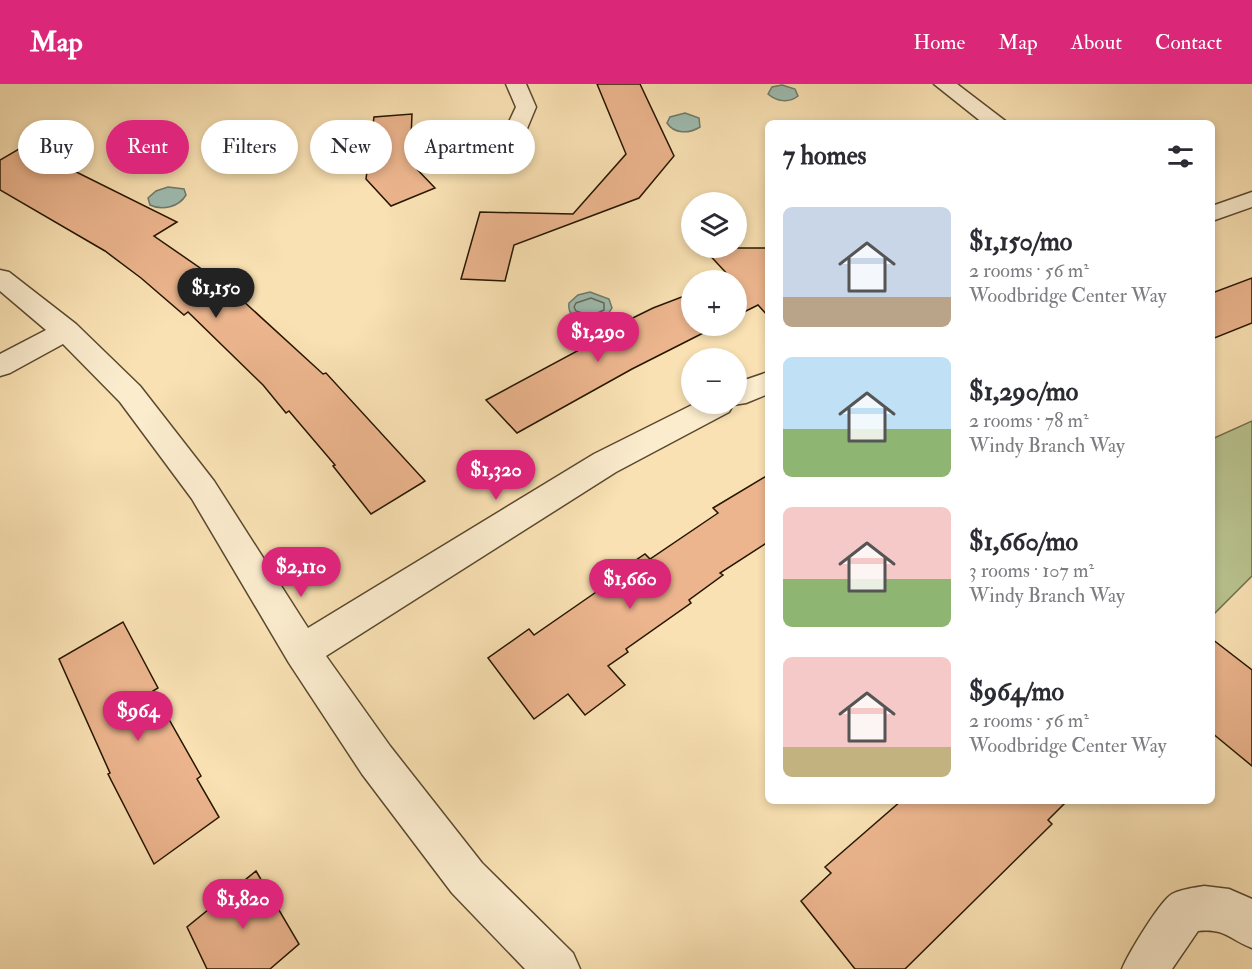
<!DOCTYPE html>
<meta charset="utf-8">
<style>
body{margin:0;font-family:"IM FELL Double Pica",serif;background:#f2f2f3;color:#2b2b33;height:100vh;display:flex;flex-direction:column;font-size:22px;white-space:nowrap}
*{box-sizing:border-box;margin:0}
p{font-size:20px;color:#7c7c81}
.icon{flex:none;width:33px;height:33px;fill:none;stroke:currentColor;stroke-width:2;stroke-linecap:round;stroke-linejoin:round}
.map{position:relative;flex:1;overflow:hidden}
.panel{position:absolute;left:765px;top:36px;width:450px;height:684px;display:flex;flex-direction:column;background:#fff;border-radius:9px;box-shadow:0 3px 9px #0003}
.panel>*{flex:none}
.banner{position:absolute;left:18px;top:36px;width:570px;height:54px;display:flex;gap:12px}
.buttons{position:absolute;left:681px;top:108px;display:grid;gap:12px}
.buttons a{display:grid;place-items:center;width:66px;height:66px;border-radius:50%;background:#fff;box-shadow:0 3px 9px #0003;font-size:30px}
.price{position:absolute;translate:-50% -51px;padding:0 14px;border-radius:21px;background:#db2777;color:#fff;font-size:20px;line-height:39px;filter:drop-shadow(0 2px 3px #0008)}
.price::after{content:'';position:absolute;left:50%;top:36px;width:18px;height:14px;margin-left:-9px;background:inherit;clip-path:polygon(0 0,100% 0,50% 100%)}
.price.on{background:#222;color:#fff}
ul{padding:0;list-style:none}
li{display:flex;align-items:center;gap:18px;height:150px;padding:0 18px}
li span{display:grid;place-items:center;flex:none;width:168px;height:120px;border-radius:9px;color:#555}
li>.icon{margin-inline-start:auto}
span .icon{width:72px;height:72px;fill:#fffc;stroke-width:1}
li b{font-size:26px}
h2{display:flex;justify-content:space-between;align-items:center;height:72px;padding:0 18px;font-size:26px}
.tag{padding:0 21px;border-radius:27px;background:#fff;box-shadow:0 3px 9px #0003;font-size:21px;line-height:54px}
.tag.on{background:#db2777;color:#fff}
header{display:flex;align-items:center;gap:36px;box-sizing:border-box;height:84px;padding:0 30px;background:#db2777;color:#fff}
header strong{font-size:28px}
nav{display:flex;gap:33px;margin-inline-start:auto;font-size:21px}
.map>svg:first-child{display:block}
.green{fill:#b9c490;stroke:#6f6d48;stroke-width:1.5}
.water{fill:#9ebcb1;stroke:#6e7a6b;stroke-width:1.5}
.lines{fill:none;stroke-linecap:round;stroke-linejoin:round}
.shore{stroke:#626959;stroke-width:1.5}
.building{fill:#ecb58e;stroke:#251601;stroke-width:1.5}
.street-casing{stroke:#5a492e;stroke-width:3}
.street{fill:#fbecce;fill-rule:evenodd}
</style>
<header>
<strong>Map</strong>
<nav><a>Home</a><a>Map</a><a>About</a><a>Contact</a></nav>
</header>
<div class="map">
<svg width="1252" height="885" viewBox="0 0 1252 885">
<rect width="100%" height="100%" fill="#f9e1b3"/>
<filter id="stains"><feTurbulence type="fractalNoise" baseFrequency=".00333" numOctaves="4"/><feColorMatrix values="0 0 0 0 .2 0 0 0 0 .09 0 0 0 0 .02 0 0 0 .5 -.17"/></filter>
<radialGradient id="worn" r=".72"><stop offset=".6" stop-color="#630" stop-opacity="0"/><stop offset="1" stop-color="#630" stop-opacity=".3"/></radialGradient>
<path class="green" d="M1252,337V492L1212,532V355Z"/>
<path class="water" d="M782,1L795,5L798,12C789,19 777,18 768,10L772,3Z
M685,29L699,34L700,43C689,50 674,50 667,39L670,33Z
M168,103L184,105L186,111C179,123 162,127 150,121L148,114L156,107Z
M590,208L609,215L612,224C603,242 566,243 569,219L578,211Z"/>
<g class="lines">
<path class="shore" d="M591,214L604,219V226L591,232L576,227L574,223L576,219Z"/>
</g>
<path class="building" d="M597,0H640L674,72L639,114L514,161L505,197L461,195L480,128L573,130L626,70Z
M412,30L410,78L435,104L391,122L366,95L374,33Z
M24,62L177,138L154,152L229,204L323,290L326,289L425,397L371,430L333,382L335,381L289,327L286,329L263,301L188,228L184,231L141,194L105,167L0,106V76Z
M703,164H768V232L758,221L736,232V196H724L731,194Z
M1252,194V239L1212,255V209Z
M692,209V242H717L632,285L517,349L486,316L596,257L592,254L653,224Z
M768,391V458L720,489L723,491L689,516L691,519L626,565L628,568L608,582L625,601L585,631L568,610L534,635L488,574L529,545L534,551L615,495L612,492L645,470L650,475L718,429L713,424Z
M123,538L158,604L153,607L201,692L197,695L219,733L154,780L108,690L110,689L59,575Z
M1212,555L1252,586V682L1212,649Z
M901,717H1067L1048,736L1052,740L905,885H855L801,817L831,789L825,783Z
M256,787L299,860L270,885H207L187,843Z"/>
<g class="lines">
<g class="street-casing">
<path id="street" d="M506,0H526L536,23L521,59L518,64L510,66L502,64L499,59L516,23Z
M934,0H957L1008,39H983Z
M1252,108V123L1212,137V122Z
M0,186L9,188L76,240L140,302L214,397L308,544L594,370L694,320H736V299L768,288V310L746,319L733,321L729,328L616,388L326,572L390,662L482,779L573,869L580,885H525L452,809L362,690L289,579L192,415L120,318L63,260L10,289L0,292V270L46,246L0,207Z
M1204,802L1229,805L1252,815V864C1229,855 1225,844 1198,847L1172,885H1122C1128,870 1160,817 1172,810C1182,805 1193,804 1204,802Z"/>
</g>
<use href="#street" class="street"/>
</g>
<rect width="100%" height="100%" filter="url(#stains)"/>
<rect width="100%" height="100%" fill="url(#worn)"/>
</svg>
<div class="buttons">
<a><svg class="icon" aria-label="layers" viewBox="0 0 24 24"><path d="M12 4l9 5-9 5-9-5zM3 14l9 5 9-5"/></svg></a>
<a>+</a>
<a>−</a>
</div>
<b class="price on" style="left:216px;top:235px">$1,150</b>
<b class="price" style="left:598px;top:279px">$1,290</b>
<b class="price" style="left:496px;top:417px">$1,320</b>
<b class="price" style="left:301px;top:514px">$2,110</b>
<b class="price" style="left:630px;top:526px">$1,660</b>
<b class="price" style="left:138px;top:658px">$964</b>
<b class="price" style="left:243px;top:846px">$1,820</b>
<div class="banner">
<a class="tag">Buy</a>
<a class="tag on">Rent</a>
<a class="tag">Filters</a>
<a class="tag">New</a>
<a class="tag">Apartment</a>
</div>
<section class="panel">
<h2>7 homes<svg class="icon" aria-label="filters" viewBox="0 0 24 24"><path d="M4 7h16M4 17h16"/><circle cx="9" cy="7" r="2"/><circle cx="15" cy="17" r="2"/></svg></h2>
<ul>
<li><span style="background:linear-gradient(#c9d6e8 75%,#b9a48a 0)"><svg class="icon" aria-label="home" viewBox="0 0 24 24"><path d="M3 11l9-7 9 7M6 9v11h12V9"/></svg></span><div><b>$1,150/mo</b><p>2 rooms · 56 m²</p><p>Woodbridge Center Way</p></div></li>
<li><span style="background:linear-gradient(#bfe0f5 60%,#8fb573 0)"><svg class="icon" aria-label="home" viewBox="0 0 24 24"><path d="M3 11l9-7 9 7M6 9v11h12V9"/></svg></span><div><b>$1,290/mo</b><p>2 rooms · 78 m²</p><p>Windy Branch Way</p></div></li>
<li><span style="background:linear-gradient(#f6c9c9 60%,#8fb573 0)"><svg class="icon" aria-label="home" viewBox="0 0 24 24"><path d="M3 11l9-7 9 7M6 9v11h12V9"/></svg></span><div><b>$1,660/mo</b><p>3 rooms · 107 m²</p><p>Windy Branch Way</p></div></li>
<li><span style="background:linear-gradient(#f6c9c9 75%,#c2b280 0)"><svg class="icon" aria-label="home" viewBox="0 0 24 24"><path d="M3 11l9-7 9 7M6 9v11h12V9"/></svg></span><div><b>$964/mo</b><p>2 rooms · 56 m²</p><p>Woodbridge Center Way</p></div></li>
</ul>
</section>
</div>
